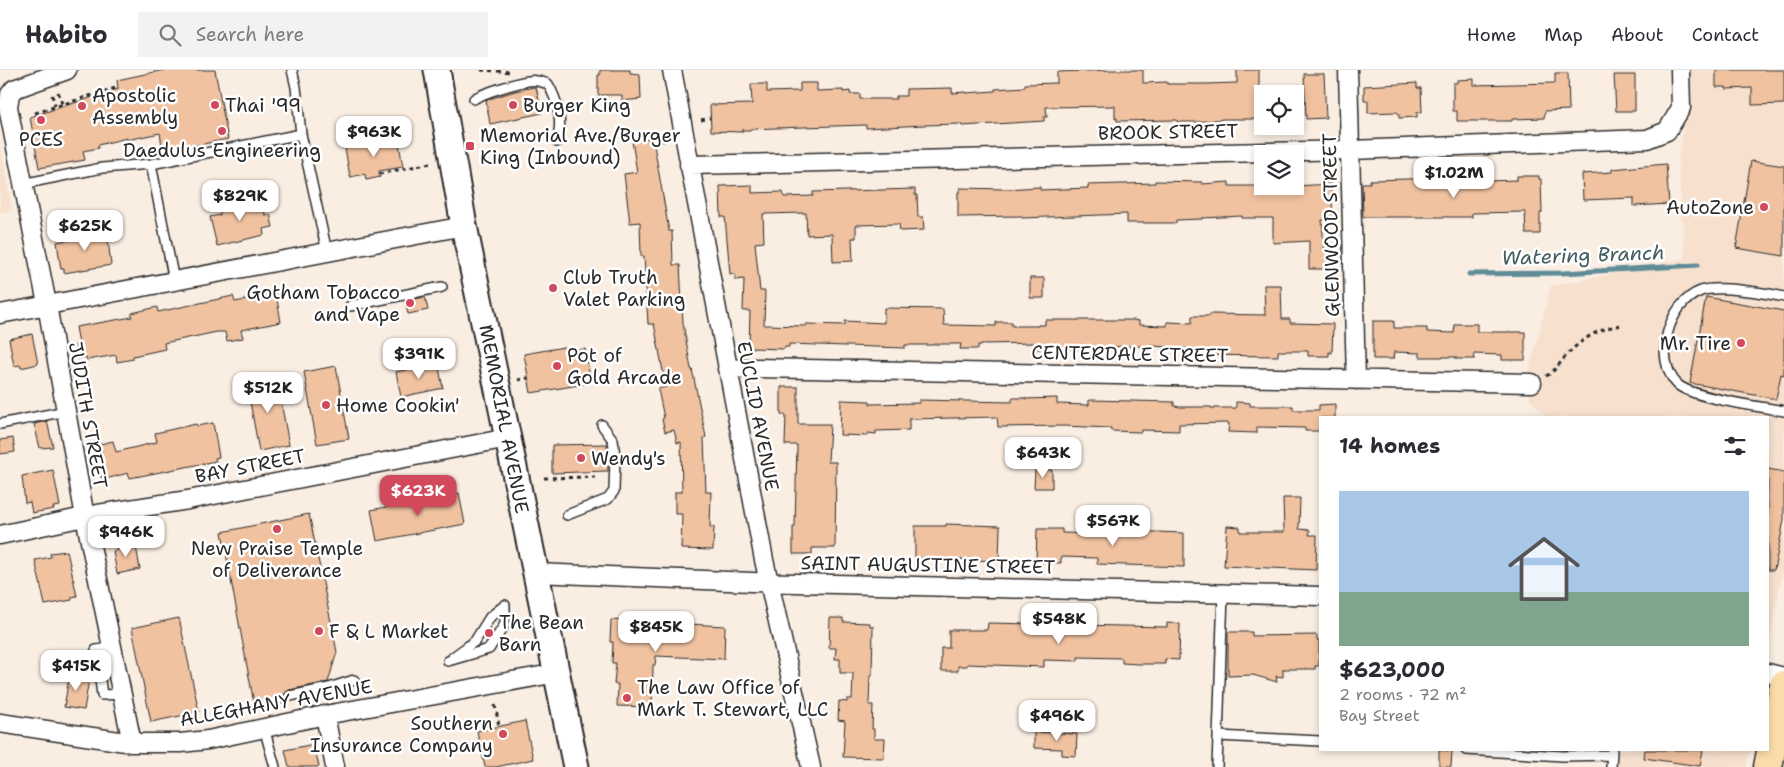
<!DOCTYPE html>
<meta charset="utf-8">
<style>
body{margin:0;font-family:"Shantell Sans",sans-serif;background:#f2f2f3;color:#2b2b33;height:100vh;display:flex;flex-direction:column;font-size:19px;white-space:nowrap}
*{box-sizing:border-box;margin:0}
p{font-size:16px;color:#7c7c81}
.icon{flex:none;width:28px;height:28px;fill:none;stroke:currentColor;stroke-width:2;stroke-linecap:round;stroke-linejoin:round}
.map{position:relative;flex:1;overflow:hidden}
.drawer{position:absolute;left:1319px;top:346px;width:450px;height:335px;display:flex;flex-direction:column;background:#fff;border-radius:0px;box-shadow:0 2px 8px #0003}
.drawer>*{flex:none}
.controls{position:absolute;left:1254px;top:15px;display:grid;gap:10px}
.controls a{display:grid;place-items:center;width:50px;height:50px;border-radius:0px;background:#fff;box-shadow:0 2px 8px #0003;font-size:25px}
.price{position:absolute;translate:-50% -42px;padding:0 11px;border-radius:10px;background:#fff;color:#222;font-size:16px;line-height:32px;filter:drop-shadow(0 1px 2px #0008)}
.price::after{content:'';position:absolute;left:50%;top:30px;width:15px;height:11px;margin-left:-8px;background:inherit;clip-path:polygon(0 0,100% 0,50% 100%)}
.price.active{background:#d1495b;color:#fff}
ul{padding:0;list-style:none}
li{display:grid;align-content:center;gap:10px;height:265px;padding:0 20px}
li span{display:grid;place-items:center;height:155px;border-radius:0px;color:#555}
li>.icon{margin-inline-start:auto}
span .icon{width:90px;height:90px;fill:#fffc;stroke-width:1}
li b{font-size:21px}
h2{display:flex;justify-content:space-between;align-items:center;height:60px;padding:0 20px;font-size:21px}
header{display:flex;align-items:center;gap:30px;box-sizing:border-box;height:70px;padding:0 25px;background:#fff;border-bottom:1px solid #e1e1e2}
header strong{font-size:24px}
nav{display:flex;gap:28px;margin-inline-start:auto;font-size:18px}
.search{width:350px;height:45px;background:#f2f2f3;display:flex;align-items:center;gap:12px;box-sizing:border-box;padding:0 18px;border-radius:0px;color:#7c7c81;font-size:19px}
.map>svg:first-child{display:block}
.built{fill:#f7e0ce}
.lines{fill:none;stroke-linecap:round;stroke-linejoin:round}
.stream{stroke:#5e8c97;stroke-width:5}
.building{fill:#f0c2a0;stroke:#2b2b2b}
.lane-casing{stroke:#2b2b2b;stroke-width:12}
.street-casing{stroke:#2b2b2b;stroke-width:21}
.secondary-casing{stroke:#2b2b2b;stroke-width:29}
.primary-casing{stroke:#2b2b2b;stroke-width:31}
.path{stroke:#2b2b2b;stroke-width:3;stroke-dasharray:4 4;stroke-linecap:butt}
.lane{stroke:#fff;stroke-width:9}
.street{stroke:#fff;stroke-width:18}
.secondary{stroke:#fff;stroke-width:25}
.primary{stroke:#fbddab;stroke-width:28}
.poi-dot{fill:#d1495b;stroke:#fff;stroke-width:2}
.labels{text-anchor:middle;dominant-baseline:central;stroke-width:5;stroke-linejoin:round;paint-order:stroke}
.poi-label{font-size:19px;fill:#2b2b2b;stroke:#fff;text-anchor:start}
.street-label{font-size:19px;fill:#2b2b2b;stroke:#fff}
.water-label{font-size:20px;font-style:italic;fill:#445c61;stroke:#fff}
</style>
<header>
<strong>Habito</strong>
<div class="search"><svg class="icon" aria-label="search" viewBox="0 0 24 24"><circle cx="10" cy="10" r="6"/><path d="M15 15l6 6"/></svg>Search here</div>
<nav><a>Home</a><a>Map</a><a>About</a><a>Contact</a></nav>
</header>
<div class="map">
<svg width="1784" height="697" viewBox="0 0 1784 697">
<rect width="100%" height="100%" fill="#faede2"/>
<filter id="ink" filterUnits="userSpaceOnUse"><feTurbulence type="fractalNoise" baseFrequency=".02" numOctaves="2"/><feDisplacementMap in="SourceGraphic" scale="10" xChannelSelector="R" yChannelSelector="G"/><feConvolveMatrix kernelMatrix="1 2 1 2 8 2 1 2 1" color-interpolation-filters="sRGB"/></filter>
<g filter="url(#ink)">
<path class="built" d="M1687,0H1784V493L1768,581V348L1546,347L1530,329V298L1551,216L1685,189L1678,91L1687,38Z
M0,74L12,140L0,143Z
M1618,680H1750L1746,697H1616Z"/>
<g class="lines">
<path class="stream" d="M1469,204L1563,203L1698,195"/>
</g>
<path class="building" d="M164,0H215L228,69L163,82L160,63L127,70V68L98,75L99,78L83,81L85,90L39,98L30,47L118,19L117,10Z
M600,0H630V3L640,4L641,29L622,31V25H598V5H600Z
M1112,0H1143V13L1167,12V14H1206L1237,13V0H1259V19H1262V49H1224L1197,52H1177V50L1117,51V48L1115,49V36L1046,37L1047,47H1044V51L962,56L961,54L924,55L866,58V55L803,57L750,59V60H742V62L711,61L710,35L752,34L751,14H767V22L800,21V13H817V21L843,20V22L850,21V24H860V29H896V26H906V19L952,18V23L966,22V23L995,21V19L1025,17V14L1057,13V2Z
M1716,0H1784V34L1752,35V18L1726,19V17H1716Z
M1555,3H1568L1569,40L1545,41L1544,48L1512,49V51H1457V41H1453V13H1457V10L1474,9V15L1555,13Z
M1304,4H1324L1326,48L1306,49Z
M1614,5H1635V41H1616Z
M1417,13V18H1421L1422,42H1417V47L1399,48V44L1397,42L1368,43V31H1364V16Z
M534,17H536L542,43L490,54L486,30L515,21Z
M398,68L403,97L379,101L380,107L366,110L365,104L350,107L345,78Z
M648,68V70L653,69L669,161H672L673,195H680L683,253L691,299H692L706,367L704,368L706,422H711L710,457H714L713,480L681,479L682,444H675V422H682L681,372L677,373L674,360L665,362L662,349L664,348L658,319L666,317L654,254H648L644,186H641L640,152L630,153L624,104L637,102L632,71Z
M1751,91L1784,96V186L1736,178Z
M1666,94L1669,134L1634,136V128L1583,130L1582,104L1612,102V99Z
M1517,106H1539V109H1541L1542,143H1540V164H1526L1525,142L1472,143V147H1363L1362,113H1370V110L1444,108V111H1488L1517,110Z
M1155,111L1202,112V114L1229,112V116H1295L1331,114L1333,150H1322L1324,178H1327L1328,199H1309V171L1273,173V148H1242V146L1202,148V149L1176,150V153H1127V144L1022,148V146L958,147V122H960V118L1005,119L1040,117V120L1088,118V115L1155,113Z
M752,115V123L783,122L784,127L813,126V122L915,119V125H917L918,147H923L924,160L900,161L899,154L856,155V168H852L853,191L833,192L832,164L807,165L806,143L763,144L764,172L755,173L760,221H765L764,255L806,256V254L845,255V251L884,253V238L943,239L944,255L996,256V252H1012V256H1038V255H1045V250H1133L1139,251V255L1167,256V252L1192,253V246H1210V244L1265,245L1264,215H1281L1282,249H1290V253L1333,254L1332,283L1329,282V286H1308V281H1278V286L1191,285V279L1154,276L1092,277V279H1037V273L981,274V275H978V279H960L961,274H934L933,275H905V278L789,274V277H785L784,279L749,278L750,241H743L744,209L735,210V203L730,204L725,147H721L720,116Z
M262,128L265,145L270,144L273,157L263,159L264,165L217,176L210,147L220,145L219,136Z
M98,158L99,163L107,161L111,195L64,203V199H61L57,172L85,167V160Z
M1030,208H1044V228H1030Z
M276,224L281,252L241,260L243,268L227,271L225,262H217L164,273L165,279L133,286V289L117,292L116,285L87,290L86,287L77,289L75,275L79,274L76,257L132,247V243L157,237L158,242L233,226L235,232Z
M425,227L428,240L408,244L405,231Z
M1706,227L1784,241V305L1781,304L1776,329L1690,313Z
M1373,251H1394V258H1427V262L1454,263L1455,254H1477V262H1525V290H1502V285L1474,284L1475,289H1456V287H1420V283L1394,282L1393,289H1373Z
M32,264L38,294L21,298L20,295L14,296L9,269Z
M564,277L565,282L585,279L591,313L531,323L524,284Z
M438,293L443,318L401,327L396,302Z
M336,296L349,369L317,374L304,302Z
M271,305L274,322L279,321L289,375L259,381L249,326L252,325L249,310Z
M781,317H798V354H830L828,392H836L835,478H812V484H793V457H795L797,375H785L786,345H781Z
M1012,328H1025V329L1057,328V334L1089,335V330L1174,332V336L1180,337H1211V338H1236V332L1250,333V336H1293V340H1319V335L1335,334V348H1320V361H1305V358L1257,357V363L1228,362L1229,353L1179,354V361L1141,360V362L1111,361V358L1064,356L998,357L997,347L909,349V360L876,361V364L868,363V366L840,365L841,330L870,331V334L919,333V330L1012,332Z
M47,351L53,377L40,378L34,354Z
M213,353L219,387L215,388L216,391L130,408L128,403L102,410L97,391L101,390L100,382L102,381L100,374L113,371L116,382L157,372L155,363L196,354L197,356Z
M13,368L15,382L0,384V370Z
M607,374L608,401L552,403V375Z
M1768,399L1784,402V450L1774,500H1768Z
M53,400L60,436L53,437L54,439L32,443L30,432L25,433L22,406Z
M1035,400H1052V418H1034Z
M459,423L465,454L377,471L371,440Z
M1283,428H1300L1299,459L1310,460L1309,465H1317L1316,500L1224,496L1227,456L1240,457V462H1284Z
M309,444L337,582L328,612L289,620L284,625L285,630L288,632L255,639L222,462Z
M946,454L1000,456L999,491L915,488V456H946Z
M1037,459H1062V463L1098,464V460L1184,463V497L1097,494V488L1061,487V493L1036,492Z
M132,471L133,476H136L140,499L117,504L113,481L117,480L115,474Z
M67,481L77,526L72,527V530L45,535L35,490L51,487L50,483Z
M179,548L199,642L151,652L132,558Z
M830,548H843V552L870,553V556H873L872,606H870L869,635H873L872,659H874V669H885L884,688L843,687L845,651L838,650L839,631L847,632V629H852L853,603H840V589H835L836,578H829Z
M611,550L725,556L724,589L656,586L655,595H653L652,637L617,636L618,614H614L616,593H612L613,572H610Z
M988,553L1167,557V553L1180,554L1179,590L1165,589V594H1138L1122,593V588L1078,587V591L1044,590V597L967,594V596H958V601H941V578H949V560H987Z
M1228,562H1252V566L1317,565V570H1319V596H1315V599H1283V607L1276,606L1277,612L1253,605L1228,606Z
M70,602L82,604L81,608L89,609L84,640L64,637Z
M525,651L533,689L496,697H485L477,661Z
M1034,662L1077,664L1076,686L1062,685V679L1034,678Z
M314,674L319,697H289L285,680Z
M1439,680L1452,681L1451,697H1439Z
M1645,680H1703L1700,696L1644,688Z"/>
<g class="lines">
<g class="lane-casing">
<path id="lane" d="M292,0L296,17L301,64L327,182
M474,29C480,24 519,12 528,11C536,9 542,12 548,14C558,31 563,53 557,72
M151,94L174,211
M22,114L102,98L151,94L301,64
M1784,227C1767,223 1716,215 1701,221C1668,233 1653,289 1677,314C1691,328 1763,337 1784,341
M350,236L442,217
M0,354L66,341
M567,445L608,429L614,421L615,386L613,370L602,355
M113,578L96,580L102,625L122,624
M453,587L475,571L490,547L505,535
M448,591L489,579L505,554V535
M290,626L329,618L354,610
M264,658L275,697
M1218,666L1320,671
M1466,680L1563,686L1612,685
M1217,697L1223,523
M1611,697L1612,680"/>
</g>
<g class="street-casing">
<path id="street" d="M67,0L14,19L10,24L8,37L45,224L85,447L132,673
M672,0L764,490L811,697
M1348,0L1356,310
M689,95L1350,80L1647,69L1667,61L1681,38L1680,0
M0,244L464,156
M727,299L753,298L1532,313
M0,465L98,444L188,430L508,368
M536,503L752,512L1320,526
M1768,603L1784,607
M325,645L335,697
M0,653L132,673H181L208,670L325,645L557,603"/>
</g>
<g class="secondary-casing">
<path id="secondary" d="M437,0L464,156L576,697"/>
</g>
<g class="primary-casing">
<path id="primary" d="M1768,697L1784,615"/>
</g>
<path class="path" d="M481,0L511,2V0
M58,22L62,34
M52,25L55,36
M35,43L115,18
M701,50L710,48
M654,72L666,70
M379,104L431,93
M1546,306C1554,302 1560,293 1566,286C1581,269 1598,259 1621,255
M518,310L528,308
M544,408L595,407
M495,635L499,656"/>
<use href="#lane" class="lane"/>
<use href="#street" class="street"/>
<use href="#secondary" class="secondary"/>
<use href="#primary" class="primary"/>
</g>
</g>
<g class="poi-dot">
<circle cx="215" cy="35" r="5"/>
<circle cx="513" cy="35" r="5"/>
<circle cx="82" cy="36" r="5"/>
<circle cx="41" cy="50" r="5"/>
<circle cx="222" cy="61" r="5"/>
<rect x="465" y="71" width="10" height="10" rx="2.5"/>
<circle cx="1764" cy="137" r="5"/>
<circle cx="553" cy="218" r="5"/>
<circle cx="410" cy="233" r="5"/>
<circle cx="1741" cy="273" r="5"/>
<circle cx="557" cy="296" r="5"/>
<circle cx="326" cy="335" r="5"/>
<circle cx="581" cy="388" r="5"/>
<circle cx="277" cy="459" r="5"/>
<circle cx="319" cy="561" r="5"/>
<circle cx="489" cy="563" r="5"/>
<circle cx="627" cy="628" r="5"/>
<circle cx="503" cy="664" r="5"/>
</g>
<g class="labels">
<g class="poi-label">
<text x="92" y="25">Apostolic<tspan x="92" dy="22">Assembly</tspan></text>
<text x="225" y="35">Thai '99</text>
<text x="523" y="35">Burger King</text>
<text x="480" y="65">Memorial Ave./Burger<tspan x="480" dy="22">King (Inbound)</tspan></text>
<text x="41" y="69" text-anchor="middle">PCES</text>
<text x="222" y="80" text-anchor="middle">Daedulus Engineering</text>
<text x="1754" y="137" text-anchor="end">AutoZone</text>
<text x="563" y="207">Club Truth<tspan x="563" dy="22">Valet Parking</tspan></text>
<text x="400" y="222" text-anchor="end">Gotham Tobacco<tspan x="400" dy="22">and Vape</tspan></text>
<text x="1731" y="273" text-anchor="end">Mr. Tire</text>
<text x="567" y="285">Pot of<tspan x="567" dy="22">Gold Arcade</tspan></text>
<text x="336" y="335">Home Cookin'</text>
<text x="591" y="388">Wendy's</text>
<text x="277" y="478" text-anchor="middle">New Praise Temple<tspan x="277" dy="22">of Deliverance</tspan></text>
<text x="499" y="552">The Bean<tspan x="499" dy="22">Barn</tspan></text>
<text x="329" y="561">F &amp; L Market</text>
<text x="637" y="617">The Law Office of<tspan x="637" dy="22">Mark T. Stewart, LLC</tspan></text>
<text x="493" y="653" text-anchor="end">Southern<tspan x="493" dy="22">Insurance Company</tspan></text>
</g>
<g class="street-label">
<text transform="translate(1168 62) rotate(-1)">BROOK STREET</text>
<text transform="translate(1331 155) rotate(-91)">GLENWOOD STREET</text>
<text transform="translate(1130 284) rotate(1)">CENTERDALE STREET</text>
<text transform="translate(88 345) rotate(80)">JUDITH STREET</text>
<text transform="translate(758 346) rotate(79)">EUCLID AVENUE</text>
<text transform="translate(504 349) rotate(79)">MEMORIAL AVENUE</text>
<text transform="translate(250 396) rotate(-11)">BAY STREET</text>
<text transform="translate(928 495) rotate(1)">SAINT AUGUSTINE STREET</text>
<text transform="translate(276 633) rotate(-10)">ALLEGHANY AVENUE</text>
</g>
<g class="water-label">
<text transform="translate(1583 185) rotate(-2)">Watering Branch</text>
</g>
</g>
</svg>
<div class="controls">
<a><svg class="icon" aria-label="locate" viewBox="0 0 24 24"><circle cx="12" cy="12" r="6"/><path d="M12 2v4M12 18v4M2 12h4M18 12h4"/></svg></a>
<a><svg class="icon" aria-label="layers" viewBox="0 0 24 24"><path d="M12 4l9 5-9 5-9-5zM3 14l9 5 9-5"/></svg></a>
</div>
<b class="price" style="left:374px;top:88px">$963K</b>
<b class="price" style="left:1454px;top:129px">$1.02M</b>
<b class="price" style="left:240px;top:152px">$829K</b>
<b class="price" style="left:85px;top:182px">$625K</b>
<b class="price" style="left:419px;top:310px">$391K</b>
<b class="price" style="left:268px;top:344px">$512K</b>
<b class="price" style="left:1043px;top:409px">$643K</b>
<b class="price active" style="left:418px;top:447px">$623K</b>
<b class="price" style="left:1113px;top:477px">$567K</b>
<b class="price" style="left:126px;top:488px">$946K</b>
<b class="price" style="left:1059px;top:575px">$548K</b>
<b class="price" style="left:656px;top:583px">$845K</b>
<b class="price" style="left:76px;top:622px">$415K</b>
<b class="price" style="left:1057px;top:672px">$496K</b>
<section class="drawer">
<h2>14 homes<svg class="icon" aria-label="filters" viewBox="0 0 24 24"><path d="M4 7h16M4 17h16"/><circle cx="9" cy="7" r="2"/><circle cx="15" cy="17" r="2"/></svg></h2>
<ul>
<li><span style="background:linear-gradient(#a9c7e8 65%,#7fa58c 0)"><svg class="icon" aria-label="home" viewBox="0 0 24 24"><path d="M3 11l9-7 9 7M6 9v11h12V9"/></svg></span><div><b>$623,000</b><p>2 rooms · 72 m²</p><p>Bay Street</p></div></li>
</ul>
</section>
</div>
